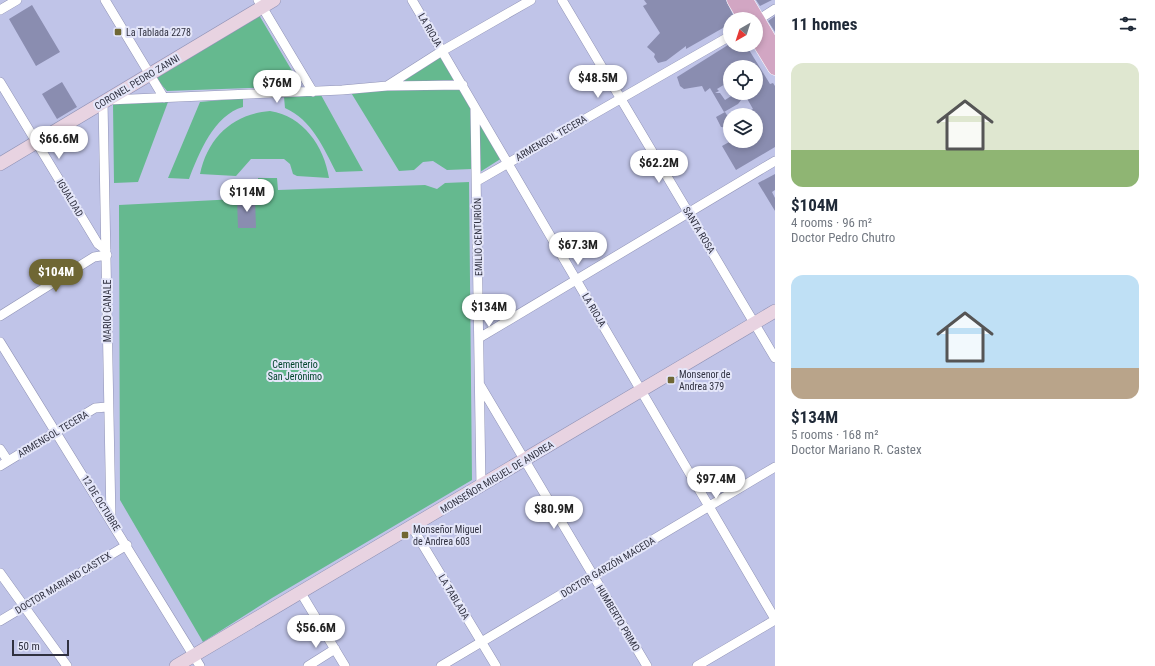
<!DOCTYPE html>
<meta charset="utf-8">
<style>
body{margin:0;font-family:"Roboto Condensed",sans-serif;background:#f2f2f3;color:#1f2937;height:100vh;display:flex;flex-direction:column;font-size:15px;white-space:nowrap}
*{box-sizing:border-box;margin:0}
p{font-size:13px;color:#747a83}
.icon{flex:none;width:22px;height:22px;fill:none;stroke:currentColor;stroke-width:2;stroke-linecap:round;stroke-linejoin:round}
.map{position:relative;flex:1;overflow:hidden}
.side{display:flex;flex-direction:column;background:#fff;width:380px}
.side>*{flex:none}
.needle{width:26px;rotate:219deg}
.tools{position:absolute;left:723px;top:12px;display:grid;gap:8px}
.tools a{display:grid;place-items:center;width:40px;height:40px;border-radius:50%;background:#fff;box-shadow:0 2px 6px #0003;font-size:20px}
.scale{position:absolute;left:12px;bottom:10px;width:57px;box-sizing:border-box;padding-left:4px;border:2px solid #303140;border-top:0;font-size:11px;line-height:14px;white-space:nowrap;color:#303140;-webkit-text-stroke:3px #e4e6f9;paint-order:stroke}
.price{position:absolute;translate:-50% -34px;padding:0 9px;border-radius:14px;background:#fff;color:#222;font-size:13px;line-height:26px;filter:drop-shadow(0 1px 2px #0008)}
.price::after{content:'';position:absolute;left:50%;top:24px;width:12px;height:9px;margin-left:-6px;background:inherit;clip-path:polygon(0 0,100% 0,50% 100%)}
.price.selected{background:#6f6734;color:#fff}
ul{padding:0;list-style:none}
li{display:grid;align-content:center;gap:8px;height:212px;padding:0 16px}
li span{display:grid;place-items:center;height:124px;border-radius:12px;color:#555}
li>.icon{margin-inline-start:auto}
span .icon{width:72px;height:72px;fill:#fffc;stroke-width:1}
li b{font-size:17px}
h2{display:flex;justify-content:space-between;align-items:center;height:48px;padding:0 16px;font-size:17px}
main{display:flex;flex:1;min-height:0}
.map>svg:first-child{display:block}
.green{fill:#65b98f}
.building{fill:#8a8db0;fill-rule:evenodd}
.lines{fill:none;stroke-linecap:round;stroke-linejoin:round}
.street-casing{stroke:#9093b6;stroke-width:10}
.secondary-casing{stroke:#9093b6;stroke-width:14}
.primary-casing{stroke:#fff;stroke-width:15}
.street{stroke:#fff;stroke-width:9}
.secondary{stroke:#e8d3e1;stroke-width:13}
.primary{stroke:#d2a6c3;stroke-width:14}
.poi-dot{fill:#6f6734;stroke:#e4e6f9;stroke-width:1.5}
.labels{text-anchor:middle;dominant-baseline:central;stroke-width:4;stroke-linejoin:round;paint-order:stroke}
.street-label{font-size:10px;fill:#303140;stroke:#e4e6f9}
.poi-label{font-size:10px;fill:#303140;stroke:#e4e6f9;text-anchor:start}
.park-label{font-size:10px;fill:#02442b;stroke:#e4e6f9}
</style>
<main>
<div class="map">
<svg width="775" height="666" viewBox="0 0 775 666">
<rect width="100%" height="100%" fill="#c0c4e8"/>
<path class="green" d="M259,15L301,86L167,91L155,77Z
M440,57L455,80L402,82Z
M461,88L473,108L472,169L447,170L433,161L423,162L414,170L399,171L350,91Z
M321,95L363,171L336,172C323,147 312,120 285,108L284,97Z
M243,98V107C214,115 199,153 189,179L168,178L200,102Z
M168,102L138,182L114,183L113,104Z
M270,111C303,116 324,146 329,178L297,176L293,174L290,164L284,159H251L236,176L200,174C208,137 233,114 270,111Z
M479,119L502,158L480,172Z
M258,178H277L278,190L425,185L437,189L445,183L469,182L472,480L272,598L203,642L120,500L119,205L258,198Z"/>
<path class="building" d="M644,0H726L735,19H730V24L686,49V46L666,61L658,63L654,57L655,54L647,47L660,33L643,6L647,4Z
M756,0H772L760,6Z
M32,5L60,52L36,66L9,19Z
M775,16V32L768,21Z
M728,45H746L770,84L773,83L775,86V147L736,170L722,146L731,141H756V115H742L753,109L745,95L738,104L724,112L710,88L705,92L702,86L684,89L680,86L677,77ZM730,67H756V93H736L725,100L720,93H715L719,91L717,89L730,81Z
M62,82L77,107L57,119L42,94Z
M725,112L730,120V128L721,127L716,117Z
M775,174V190L772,192L775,198V211L758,183Z
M255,198L256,228H238L237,199Z"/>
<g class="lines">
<g class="street-casing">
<path id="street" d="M105,0L164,98
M258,0L313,92
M412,0L775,619
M562,0L775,358
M0,10L17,0
M758,20L775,9
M0,82L98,244L106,250
M387,86L442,51L531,0
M108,100L342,90L387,86L463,85
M103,102L111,520
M475,108L481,486
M477,181L730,36
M0,316L94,257L107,255
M479,338L775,161
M0,342L200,666
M480,385L647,666
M0,449L8,461
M0,466L95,408L107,407
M412,527L496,666
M0,573L67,666
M301,593L345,666
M0,621L127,545
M308,666L335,649
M441,666L775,467
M697,666L775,620"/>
</g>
<g class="secondary-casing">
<path id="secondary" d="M0,164L274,0
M176,666L775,311"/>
</g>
<g class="primary-casing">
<path id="primary" d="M734,0L745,19
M746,0L775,49
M756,37L775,68"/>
</g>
<use href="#street" class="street"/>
<use href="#secondary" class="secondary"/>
<use href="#primary" class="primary"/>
</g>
<g class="poi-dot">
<rect x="114" y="28" width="8" height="8" rx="2"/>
<rect x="667" y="376" width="8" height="8" rx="2"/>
<rect x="401" y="531" width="8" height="8" rx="2"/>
</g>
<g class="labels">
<g class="street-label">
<text transform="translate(430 30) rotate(60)">LA RIOJA</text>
<text transform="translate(137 82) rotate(-31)">CORONEL PEDRO ZANNI</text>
<text transform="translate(551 138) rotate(-30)">ARMENGOL TECERA</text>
<text transform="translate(70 198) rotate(59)">IGUALDAD</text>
<text transform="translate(699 230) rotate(59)">SANTA ROSA</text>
<text transform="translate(478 237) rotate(-91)">EMILIO CENTURIÓN</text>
<text transform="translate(594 310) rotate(60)">LA RIOJA</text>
<text transform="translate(107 311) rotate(-90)">MARIO CANALE</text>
<text transform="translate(53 434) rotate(-31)">ARMENGOL TECERA</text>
<text transform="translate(497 477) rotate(-31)">MONSEÑOR MIGUEL DE ANDREA</text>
<text transform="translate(101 503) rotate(58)">12 DE OCTUBRE</text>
<text transform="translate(608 567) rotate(-31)">DOCTOR GARZÓN MACEDA</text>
<text transform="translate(63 583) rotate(-31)">DOCTOR MARIANO CASTEX</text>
<text transform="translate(454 597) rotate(59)">LA TABLADA</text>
<text transform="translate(618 618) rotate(59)">HUMBERTO PRIMO</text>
</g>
<g class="poi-label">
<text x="126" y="32">La Tablada 2278</text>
<text x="679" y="374">Monsenor de<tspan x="679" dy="12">Andrea 379</tspan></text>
<text x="413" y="529">Monseñor Miguel<tspan x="413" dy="12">de Andrea 603</tspan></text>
</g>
<g class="park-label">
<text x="295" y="364">Cementerio<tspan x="295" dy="12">San Jerónimo</tspan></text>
</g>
</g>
</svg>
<div class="tools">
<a><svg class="needle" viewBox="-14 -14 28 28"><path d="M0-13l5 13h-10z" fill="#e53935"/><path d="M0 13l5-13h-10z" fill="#747a83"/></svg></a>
<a><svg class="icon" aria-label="locate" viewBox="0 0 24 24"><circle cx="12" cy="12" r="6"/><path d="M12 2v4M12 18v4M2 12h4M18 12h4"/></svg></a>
<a><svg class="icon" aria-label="layers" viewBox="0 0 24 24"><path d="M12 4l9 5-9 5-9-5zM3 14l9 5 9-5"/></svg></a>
</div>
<div class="scale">50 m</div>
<b class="price" style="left:598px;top:99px">$48.5M</b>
<b class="price" style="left:277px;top:104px">$76M</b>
<b class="price" style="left:59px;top:160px">$66.6M</b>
<b class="price" style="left:659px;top:184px">$62.2M</b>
<b class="price" style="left:247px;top:213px">$114M</b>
<b class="price" style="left:578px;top:266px">$67.3M</b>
<b class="price selected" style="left:56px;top:293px">$104M</b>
<b class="price" style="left:489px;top:328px">$134M</b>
<b class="price" style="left:716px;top:500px">$97.4M</b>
<b class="price" style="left:554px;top:530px">$80.9M</b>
<b class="price" style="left:316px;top:649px">$56.6M</b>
</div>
<section class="side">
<h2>11 homes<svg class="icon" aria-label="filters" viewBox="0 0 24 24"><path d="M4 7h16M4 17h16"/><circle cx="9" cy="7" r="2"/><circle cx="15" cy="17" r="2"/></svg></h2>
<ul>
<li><span style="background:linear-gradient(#dfe7d0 70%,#8fb573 0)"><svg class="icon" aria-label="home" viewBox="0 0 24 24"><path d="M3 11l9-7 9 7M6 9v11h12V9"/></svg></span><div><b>$104M</b><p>4 rooms · 96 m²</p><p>Doctor Pedro Chutro</p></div></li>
<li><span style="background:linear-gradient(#bfe0f5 75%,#b9a48a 0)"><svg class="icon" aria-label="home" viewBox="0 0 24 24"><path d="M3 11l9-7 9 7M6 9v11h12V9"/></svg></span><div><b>$134M</b><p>5 rooms · 168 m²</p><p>Doctor Mariano R. Castex</p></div></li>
</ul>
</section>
</main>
